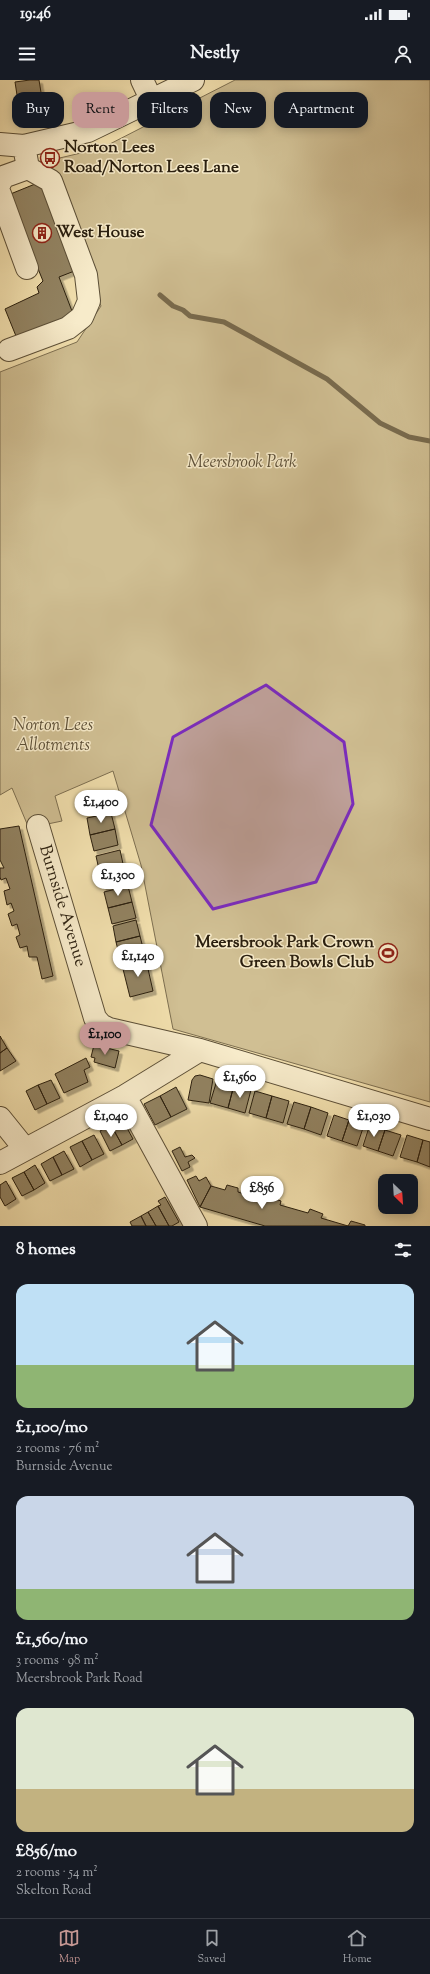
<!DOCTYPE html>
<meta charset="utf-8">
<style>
body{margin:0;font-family:"Sorts Mill Goudy",serif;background:#20242c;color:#f1f3f6;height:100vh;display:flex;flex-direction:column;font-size:15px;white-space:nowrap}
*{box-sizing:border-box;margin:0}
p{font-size:13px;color:#9ea1a6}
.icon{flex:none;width:22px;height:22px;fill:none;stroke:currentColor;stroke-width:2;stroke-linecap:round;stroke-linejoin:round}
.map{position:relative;height:1146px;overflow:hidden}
.drawer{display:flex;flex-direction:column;background:#171b24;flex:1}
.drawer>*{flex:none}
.top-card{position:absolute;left:12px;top:12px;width:406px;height:36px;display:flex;gap:8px}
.needle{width:26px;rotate:155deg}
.controls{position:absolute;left:378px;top:1094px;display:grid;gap:8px}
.controls a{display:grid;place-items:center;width:40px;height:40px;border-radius:8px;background:#171b24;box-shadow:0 2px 10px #0003;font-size:20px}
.price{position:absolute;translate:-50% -34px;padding:0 9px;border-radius:14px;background:#fff;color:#222;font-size:13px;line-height:26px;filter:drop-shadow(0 1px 2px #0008)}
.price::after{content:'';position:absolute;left:50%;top:24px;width:12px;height:9px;margin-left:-6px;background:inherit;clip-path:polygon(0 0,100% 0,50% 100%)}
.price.on{background:#c59692;color:#111}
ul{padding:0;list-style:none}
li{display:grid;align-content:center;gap:8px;height:212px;padding:0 16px}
li span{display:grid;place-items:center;height:124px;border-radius:12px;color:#555}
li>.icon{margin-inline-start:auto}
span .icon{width:72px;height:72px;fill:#fffc;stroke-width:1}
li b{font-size:17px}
h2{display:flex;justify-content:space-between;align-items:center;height:48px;padding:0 16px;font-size:17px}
.chip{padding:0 14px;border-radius:12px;background:#171b24;box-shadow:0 2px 10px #0003;font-size:14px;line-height:36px}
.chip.on{background:#c59692;color:#111}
.status{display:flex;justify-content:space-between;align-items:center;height:28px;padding:0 20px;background:#171b24;direction:ltr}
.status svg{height:11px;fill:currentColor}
header{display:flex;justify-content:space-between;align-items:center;height:52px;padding:0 16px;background:#171b24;font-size:18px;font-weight:700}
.dock{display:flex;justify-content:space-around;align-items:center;height:56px;border-top:1px solid #363941;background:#171b24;font-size:11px;color:#9ea1a6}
.dock a{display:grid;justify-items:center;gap:2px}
.dock .on{color:#c59692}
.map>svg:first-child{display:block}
.green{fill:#d0bf93;stroke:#7d6f51}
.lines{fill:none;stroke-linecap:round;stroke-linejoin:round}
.stream{stroke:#796b4e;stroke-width:5}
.building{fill:#928362;stroke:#2a1f0f;filter:url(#shadow)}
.minor-casing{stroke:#5c4f37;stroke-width:24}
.minor{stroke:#f7ebca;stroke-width:22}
.marked{fill:#7b2cbf;fill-opacity:0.2;stroke:#7b2cbf;stroke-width:3;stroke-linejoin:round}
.labels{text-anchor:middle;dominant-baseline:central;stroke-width:3;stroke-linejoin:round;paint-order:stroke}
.poi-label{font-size:17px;font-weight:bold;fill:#2a1f0f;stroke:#f7ebca;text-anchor:start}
.park-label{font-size:17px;font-style:italic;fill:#5c4f37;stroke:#f7ebca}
.street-label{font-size:17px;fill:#2a1f0f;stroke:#f7ebca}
</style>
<div class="status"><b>19:46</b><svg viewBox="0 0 49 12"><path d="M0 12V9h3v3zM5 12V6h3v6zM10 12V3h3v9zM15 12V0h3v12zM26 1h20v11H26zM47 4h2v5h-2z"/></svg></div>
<header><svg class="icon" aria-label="menu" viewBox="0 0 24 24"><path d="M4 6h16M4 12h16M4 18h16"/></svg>Nestly<svg class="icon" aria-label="person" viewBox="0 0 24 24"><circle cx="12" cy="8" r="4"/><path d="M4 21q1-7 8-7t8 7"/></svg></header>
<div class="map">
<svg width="430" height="1146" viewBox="0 0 430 1146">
<defs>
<filter id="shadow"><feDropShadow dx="3.5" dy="3.5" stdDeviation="0" flood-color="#0004"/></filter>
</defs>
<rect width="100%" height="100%" fill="#f2e0ae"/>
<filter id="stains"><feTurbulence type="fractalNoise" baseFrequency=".005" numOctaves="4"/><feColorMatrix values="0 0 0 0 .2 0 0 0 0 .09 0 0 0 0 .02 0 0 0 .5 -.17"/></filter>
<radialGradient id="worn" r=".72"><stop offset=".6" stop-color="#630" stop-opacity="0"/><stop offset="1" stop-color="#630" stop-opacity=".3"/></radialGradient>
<path class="green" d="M235,0H430V1022L173,949L141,785L113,691L55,716L62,741L38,746L30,751L12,708L0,715V292L77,262L101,226L56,98L47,81L102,68Z"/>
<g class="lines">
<path class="stream" d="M160,215L173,226L183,230L190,236L224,242L327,299L380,343L409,357L430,361"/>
</g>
<path class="building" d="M30,0H39L45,37L21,41L15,2Z
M40,102L77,190L59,197L75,239L18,261L5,229L39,213L37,207L43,201L8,115Z
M111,733L115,749L90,755L87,738Z
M19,746L53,896L42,899L37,877H29L27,866L20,868L16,857L20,855L17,844L12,846L8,834L14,831L11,823L7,825L4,811L10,809L6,798L1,800L0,797V788H4L0,780V749Z
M115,749L118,765L94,771L90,755Z
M120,770L127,802L103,808L96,776Z
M128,806L132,822L108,828L104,812Z
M132,822L136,838L112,844L108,828Z
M136,840L140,856L116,862L113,846Z
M140,856L144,872L120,878L116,862Z
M146,880L153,911L130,917L122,885Z
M0,956L7,968L0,973Z
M94,965L119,971L115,988L94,982L95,978L91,977Z
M7,968L16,981L0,991V973Z
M86,978L90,987L84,990L88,1002L64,1013L55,994Z
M200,995L213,999L209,1023L188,1020L192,1000L195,996Z
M51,1000L60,1018L47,1024L38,1005Z
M217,1000L234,1005L228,1028L210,1023Z
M38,1005L47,1024L35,1030L26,1011Z
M234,1005L251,1010L245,1033L228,1028Z
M176,1007L187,1029L171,1037L160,1016Z
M255,1011L272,1016L266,1038L249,1033Z
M160,1016L171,1037L155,1045L144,1024Z
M272,1016L289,1021L283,1043L266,1038Z
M294,1022L311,1027L304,1049L287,1044Z
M311,1027L328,1033L321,1055L304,1049Z
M334,1035L349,1040L342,1061L327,1056Z
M122,1039L133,1059L122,1065L111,1045Z
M349,1040L364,1045L357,1066L342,1061Z
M370,1044L385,1050L378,1071L363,1066Z
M111,1045L122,1065L110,1071L100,1051Z
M385,1050L401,1055L393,1076L378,1071Z
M94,1055L104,1074L92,1080L82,1061Z
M407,1055L423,1060L417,1082L400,1077Z
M423,1060L430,1062V1087L417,1082Z
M82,1061L92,1080L80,1087L70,1067Z
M180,1067L185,1077L192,1075L195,1078L188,1082L190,1087L182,1091L172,1071Z
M64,1071L74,1089L62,1095L53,1077Z
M53,1077L62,1095L50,1101L41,1084Z
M35,1085L45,1103L34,1110L24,1092Z
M24,1092L34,1110L22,1116L12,1098Z
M196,1096L199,1101L206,1097L211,1106L200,1127L187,1100Z
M6,1101L16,1119L5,1126L0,1117V1105Z
M227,1105L238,1108V1112L267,1122L269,1117L281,1121L280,1125L308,1133L310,1129L323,1134L321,1138L348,1146L351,1141L365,1145V1146H265L200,1127L211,1106L225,1110Z
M165,1117L179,1142L172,1146H169L158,1126L161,1125L158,1121Z
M158,1126L169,1146H156L148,1132Z
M148,1132L156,1146H146L141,1136Z
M141,1136L146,1146H132L130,1142Z"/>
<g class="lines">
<g class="minor-casing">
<path id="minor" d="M142,0L151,19
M0,64L24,66L88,51L193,0
M0,103L3,97L28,88
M0,114L27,188
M9,270L68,248L82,237L89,221L86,195L51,101L28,88L24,66
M38,746L95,938L101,945L109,949L200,970L430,1039
M125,1016L196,1146
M0,1038L25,1069
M0,1083L125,1016L200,970"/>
</g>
<use href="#minor" class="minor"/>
</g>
<path class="marked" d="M266,605L344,662L353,724L316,802L213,829L151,745L173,657Z"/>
<defs>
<g id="bus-ring" transform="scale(1)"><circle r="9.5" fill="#f7ebca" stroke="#8f2418" stroke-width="1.5"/><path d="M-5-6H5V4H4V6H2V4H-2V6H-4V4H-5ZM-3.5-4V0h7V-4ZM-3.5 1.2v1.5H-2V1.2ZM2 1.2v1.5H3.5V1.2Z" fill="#8f2418"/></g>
<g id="building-ring" transform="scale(1)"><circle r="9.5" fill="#f7ebca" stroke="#8f2418" stroke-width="1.5"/><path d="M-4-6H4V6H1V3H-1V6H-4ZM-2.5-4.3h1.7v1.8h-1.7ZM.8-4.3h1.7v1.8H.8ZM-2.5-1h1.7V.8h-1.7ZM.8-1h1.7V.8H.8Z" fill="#8f2418"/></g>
<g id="stadium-ring" transform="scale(1)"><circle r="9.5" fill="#f7ebca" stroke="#8f2418" stroke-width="1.5"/><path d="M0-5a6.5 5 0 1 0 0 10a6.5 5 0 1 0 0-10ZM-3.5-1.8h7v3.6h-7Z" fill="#8f2418"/></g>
</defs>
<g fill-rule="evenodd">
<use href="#bus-ring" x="50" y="78"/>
<use href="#building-ring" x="42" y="153"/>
<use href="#stadium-ring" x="388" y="873"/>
</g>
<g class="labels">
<g class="poi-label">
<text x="64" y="68">Norton Lees<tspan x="64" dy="20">Road/Norton Lees Lane</tspan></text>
<text x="56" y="153">West House</text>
<text x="374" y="863" text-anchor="end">Meersbrook Park Crown<tspan x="374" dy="20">Green Bowls Club</tspan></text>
</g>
<g class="park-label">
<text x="242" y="383">Meersbrook Park</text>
<text x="53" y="646">Norton Lees<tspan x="53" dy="20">Allotments</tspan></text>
</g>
<g class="street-label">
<text transform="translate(62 826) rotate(73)">Burnside Avenue</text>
</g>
</g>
<rect width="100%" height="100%" filter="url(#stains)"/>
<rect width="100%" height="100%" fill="url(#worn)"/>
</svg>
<div class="controls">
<a><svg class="needle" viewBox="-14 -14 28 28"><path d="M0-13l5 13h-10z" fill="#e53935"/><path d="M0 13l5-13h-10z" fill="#9ea1a6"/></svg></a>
</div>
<b class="price" style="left:101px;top:744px">£1,400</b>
<b class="price" style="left:118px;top:817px">£1,300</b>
<b class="price" style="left:138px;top:898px">£1,140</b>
<b class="price on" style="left:105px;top:976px">£1,100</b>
<b class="price" style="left:240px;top:1019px">£1,560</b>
<b class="price" style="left:111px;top:1058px">£1,040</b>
<b class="price" style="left:374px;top:1058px">£1,030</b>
<b class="price" style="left:262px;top:1130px">£856</b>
<div class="top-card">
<a class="chip">Buy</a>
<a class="chip on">Rent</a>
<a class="chip">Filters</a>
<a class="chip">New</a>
<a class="chip">Apartment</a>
</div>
</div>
<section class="drawer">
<h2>8 homes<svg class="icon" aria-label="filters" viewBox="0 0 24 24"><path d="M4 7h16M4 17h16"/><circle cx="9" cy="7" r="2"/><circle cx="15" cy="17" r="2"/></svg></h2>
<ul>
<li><span style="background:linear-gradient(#bfe0f5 65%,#8fb573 0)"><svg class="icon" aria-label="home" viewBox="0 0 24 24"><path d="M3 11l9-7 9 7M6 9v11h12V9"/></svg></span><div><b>£1,100/mo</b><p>2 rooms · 76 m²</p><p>Burnside Avenue</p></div></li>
<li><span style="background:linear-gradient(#c9d6e8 75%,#8fb573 0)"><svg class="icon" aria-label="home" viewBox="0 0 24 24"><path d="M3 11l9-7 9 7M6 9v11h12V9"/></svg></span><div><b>£1,560/mo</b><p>3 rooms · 98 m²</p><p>Meersbrook Park Road</p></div></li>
<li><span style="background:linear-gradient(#dfe7d0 65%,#c2b280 0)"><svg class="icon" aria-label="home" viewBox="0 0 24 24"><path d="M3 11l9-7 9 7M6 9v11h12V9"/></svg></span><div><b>£856/mo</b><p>2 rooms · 54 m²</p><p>Skelton Road</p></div></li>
</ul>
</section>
<nav class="dock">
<a class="on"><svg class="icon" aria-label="map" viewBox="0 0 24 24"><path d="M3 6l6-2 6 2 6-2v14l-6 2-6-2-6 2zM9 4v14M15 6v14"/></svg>Map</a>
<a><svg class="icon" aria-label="saved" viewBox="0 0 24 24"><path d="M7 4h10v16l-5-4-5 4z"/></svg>Saved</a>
<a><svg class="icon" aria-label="home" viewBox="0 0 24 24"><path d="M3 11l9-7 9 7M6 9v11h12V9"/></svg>Home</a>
</nav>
